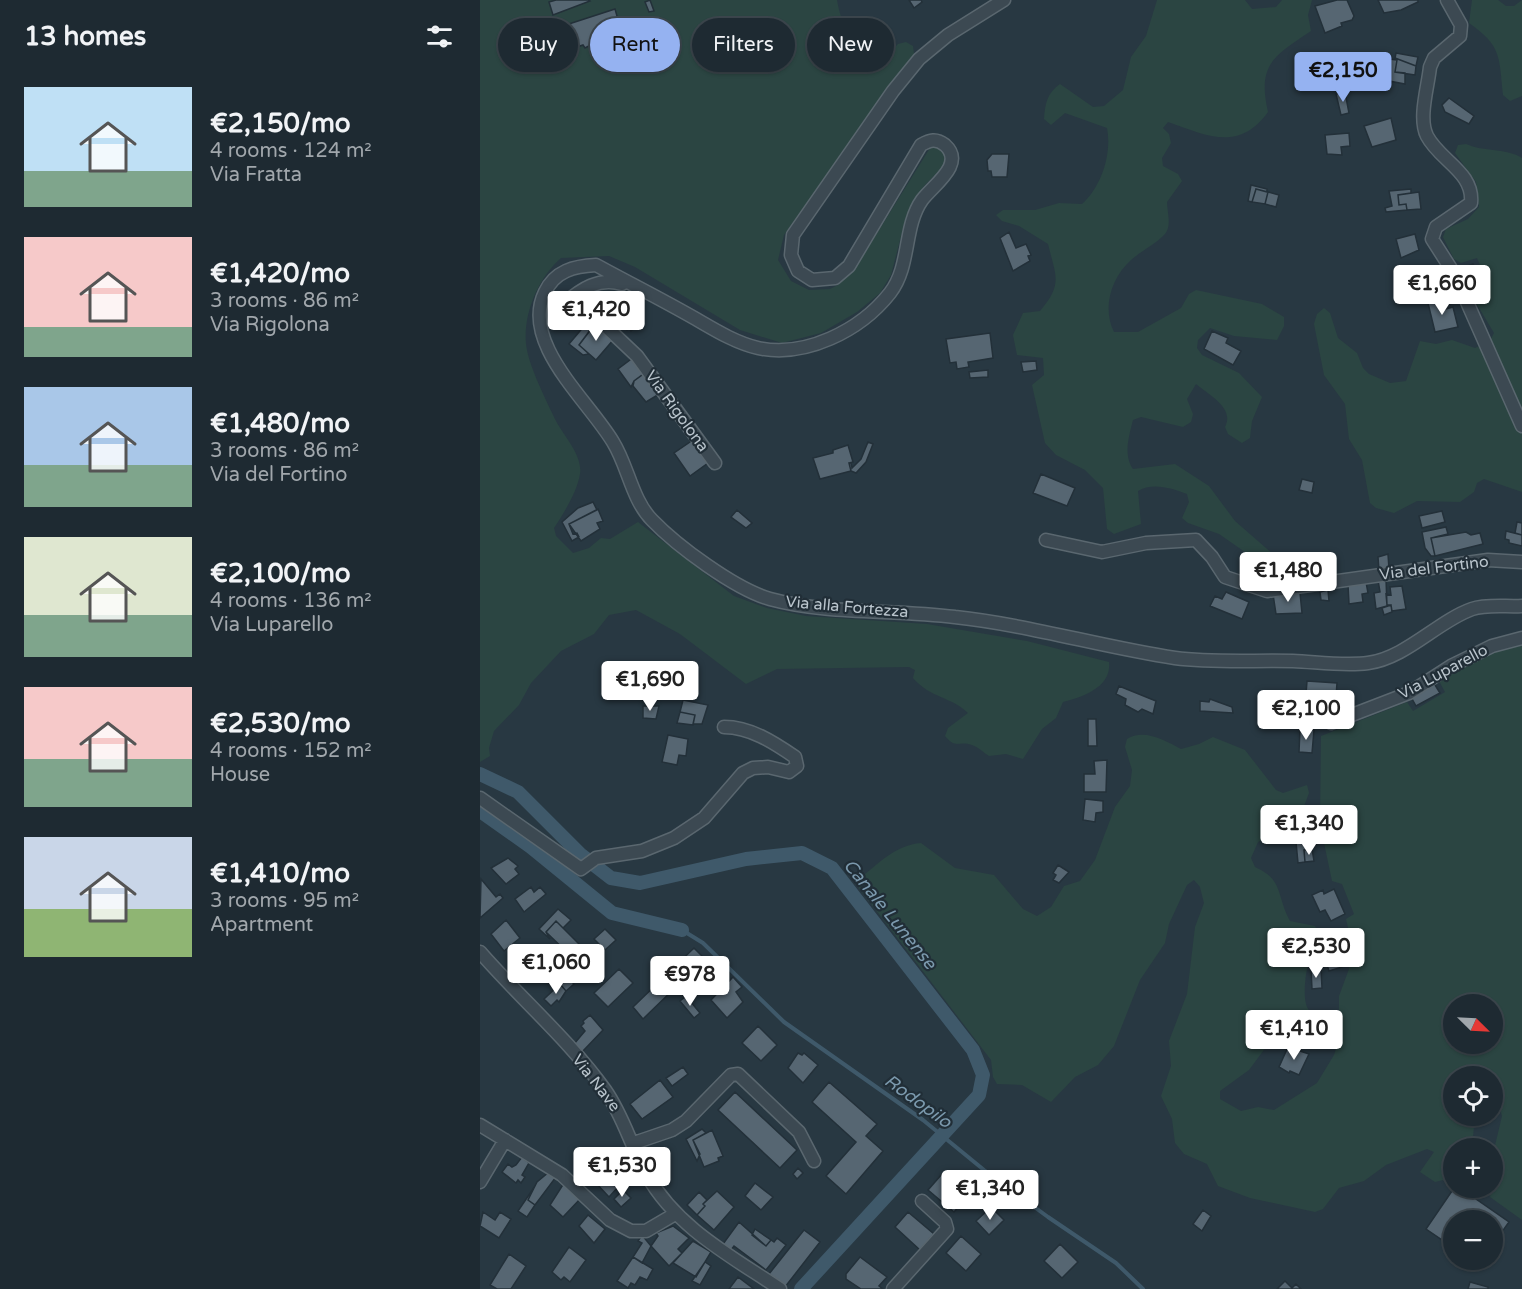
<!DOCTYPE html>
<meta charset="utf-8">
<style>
body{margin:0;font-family:"Varela Round",sans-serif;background:#2b363e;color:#f1f3f6;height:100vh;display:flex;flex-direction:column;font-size:22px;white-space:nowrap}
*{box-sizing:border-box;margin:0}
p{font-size:20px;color:#a1a7ac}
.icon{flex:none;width:33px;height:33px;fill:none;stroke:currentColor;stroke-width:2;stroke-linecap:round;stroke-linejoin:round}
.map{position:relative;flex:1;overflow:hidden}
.panel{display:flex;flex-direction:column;background:#1e2a32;width:480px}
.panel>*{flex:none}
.top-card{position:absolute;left:18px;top:18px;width:570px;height:54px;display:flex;gap:12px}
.needle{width:39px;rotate:114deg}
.tools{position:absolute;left:963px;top:994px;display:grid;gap:12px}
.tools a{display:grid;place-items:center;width:60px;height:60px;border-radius:50%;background:#1e2a32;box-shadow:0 2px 4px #0004,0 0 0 2px #3c464d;font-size:30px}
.price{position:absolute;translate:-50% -51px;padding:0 14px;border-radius:6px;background:#fff;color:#222;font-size:20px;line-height:39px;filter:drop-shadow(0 2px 3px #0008)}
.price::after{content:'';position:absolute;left:50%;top:36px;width:18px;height:14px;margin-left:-9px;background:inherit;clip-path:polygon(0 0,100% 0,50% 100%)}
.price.on{background:#95b2f1;color:#111}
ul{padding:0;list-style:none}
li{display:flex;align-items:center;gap:18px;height:150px;padding:0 24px}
li span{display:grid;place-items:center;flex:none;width:168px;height:120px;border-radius:0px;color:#555}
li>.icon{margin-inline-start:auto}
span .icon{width:72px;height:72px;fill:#fffc;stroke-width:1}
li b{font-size:26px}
h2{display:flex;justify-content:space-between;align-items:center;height:72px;padding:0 24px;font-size:26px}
.pill{padding:0 21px;border-radius:27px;background:#1e2a32;box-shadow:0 2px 4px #0004,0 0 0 2px #3c464d;font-size:21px;line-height:54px}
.pill.on{background:#95b2f1;color:#111}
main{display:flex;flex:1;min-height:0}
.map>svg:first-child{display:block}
.green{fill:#2b4542;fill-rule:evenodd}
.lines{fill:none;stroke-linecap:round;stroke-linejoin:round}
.stream{stroke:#3f596a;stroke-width:4}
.canal{stroke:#3f596a;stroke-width:14}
.building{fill:#566672;stroke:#233039;stroke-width:1.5}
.minor-casing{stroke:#5a676f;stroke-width:15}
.minor{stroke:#3c4952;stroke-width:12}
.labels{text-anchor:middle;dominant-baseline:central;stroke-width:4.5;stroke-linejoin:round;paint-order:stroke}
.street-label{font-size:16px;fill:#b9c4cc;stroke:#212e37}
.water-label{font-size:18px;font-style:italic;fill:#7b99ad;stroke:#212e37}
</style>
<main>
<section class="panel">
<h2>13 homes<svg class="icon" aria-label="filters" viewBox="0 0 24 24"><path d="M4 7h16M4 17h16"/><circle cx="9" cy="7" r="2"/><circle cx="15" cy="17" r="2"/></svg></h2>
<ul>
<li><span style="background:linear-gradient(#bfe0f5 70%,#7fa58c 0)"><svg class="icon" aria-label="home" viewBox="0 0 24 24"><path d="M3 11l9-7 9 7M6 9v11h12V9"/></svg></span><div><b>€2,150/mo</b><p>4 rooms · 124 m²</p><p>Via Fratta</p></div></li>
<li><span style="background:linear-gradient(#f6c9c9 75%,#7fa58c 0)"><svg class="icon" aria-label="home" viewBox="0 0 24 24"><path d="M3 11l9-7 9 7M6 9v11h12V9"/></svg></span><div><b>€1,420/mo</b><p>3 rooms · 86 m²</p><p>Via Rigolona</p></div></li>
<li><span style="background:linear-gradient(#a9c7e8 65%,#7fa58c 0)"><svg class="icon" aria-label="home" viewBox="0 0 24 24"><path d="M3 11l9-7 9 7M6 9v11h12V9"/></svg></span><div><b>€1,480/mo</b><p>3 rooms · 86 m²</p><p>Via del Fortino</p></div></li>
<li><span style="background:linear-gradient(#dfe7d0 65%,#7fa58c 0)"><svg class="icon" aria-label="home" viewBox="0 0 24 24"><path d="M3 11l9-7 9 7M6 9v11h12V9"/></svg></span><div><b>€2,100/mo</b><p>4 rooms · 136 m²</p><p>Via Luparello</p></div></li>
<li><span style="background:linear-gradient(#f6c9c9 60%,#7fa58c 0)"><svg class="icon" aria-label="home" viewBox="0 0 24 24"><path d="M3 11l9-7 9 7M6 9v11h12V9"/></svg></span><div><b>€2,530/mo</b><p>4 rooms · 152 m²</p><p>House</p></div></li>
<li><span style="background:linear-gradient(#c9d6e8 60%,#8fb573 0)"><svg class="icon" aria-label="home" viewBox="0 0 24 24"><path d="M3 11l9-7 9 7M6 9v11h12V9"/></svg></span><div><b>€1,410/mo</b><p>3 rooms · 95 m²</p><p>Apartment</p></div></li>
</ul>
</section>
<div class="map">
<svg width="1042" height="1289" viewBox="0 0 1042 1289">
<rect width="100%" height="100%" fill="#283842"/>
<path class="green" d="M0,0H357C361,24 375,62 406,56L418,44L426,42L433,46L434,54L304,235L298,260L311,281L329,290L350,289L358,285L376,267L450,148H460L464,153L465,165L444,186L426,217L411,275L400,293L377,312L341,333L302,343L260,330L155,267L129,256L81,258C59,277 43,313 46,344C48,365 67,402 76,421C84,436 103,456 100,474C97,492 84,513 74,528L76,536L93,553L109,548L121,538L130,539L158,522L254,596L287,608L326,616L447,624L547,641L629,662C632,687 603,697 583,702L576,718L562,729L543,759L526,754L509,756C503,752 498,747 492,745C478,740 477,750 465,736L468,728L488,713C472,697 450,698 433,678L435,670L429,667L297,669L266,684L200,634L156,610L129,615L114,634L81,651L51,683L39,705L14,731L9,748L10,756L0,762Z
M677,0H765L772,9L796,7L802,0H832L828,15L831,31C794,56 777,64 788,112C759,152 728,136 688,122L683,128L689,134L691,143L682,158L683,166L698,174L702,181L687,202C687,211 692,226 685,234C676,244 661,251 651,260C631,278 622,308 634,332H658L701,308L709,294L716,290L782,304L804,317V326L797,340L754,336L730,328L718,340L717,348L722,355L759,373L782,397L772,421L770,438L762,443L748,434L745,427C755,408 729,395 716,384L707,399L713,414L711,422L703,427L661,417L653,420C649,436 643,455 653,469L695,464L729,486L755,521L793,554V562L788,568L739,534L708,523L702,518L709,502L707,494C692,488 672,482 658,491L661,524L634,534L627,529L623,488L605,470L576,455L565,443L552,385L564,375L563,358L537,355L533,335L543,313L560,311C583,284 576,277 568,244L539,226L522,221L516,215L523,210H555L579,203L602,204C622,186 632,153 627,128L585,113L571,125L564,119C565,104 567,93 580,84L613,107L624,106L643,90L651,57L666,36Z
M992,0H1018L1026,6H1034L1042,0V96L1030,101L1023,95C1019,57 1022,46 989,23Z
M986,144C1004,152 1027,148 1042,158V492L1004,479L997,483L994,492L980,502L937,501L914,513L896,508L890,503L882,460L869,439L865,404L844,375L834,324L837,314L844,308L850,313L858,338L877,353L883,368L889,374L910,383L926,381L940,341L956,344L972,340L995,348L1010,341L1014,333L995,301L996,294L1007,282L997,258L981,263L974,259L963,237L966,229L988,219L999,207L996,182L975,153L978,145Z
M1042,641V1220L1010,1197L1013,1154L1022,1116L1020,1108L1013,1102L1012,1077H974V1116H995L993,1137L981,1149H974L973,1165L963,1180L955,1182L940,1172L954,1152L947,1149L906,1165L884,1181L859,1188L843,1209L835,1212L770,1198L738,1186L727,1164L704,1154L695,1143L692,1119L681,1096L691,1066L689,1041L707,994L715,927L724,903L720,887L714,880L707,885L689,924L685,943L660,980L634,1046L618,1065L595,1077L571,1102L542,1085L517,1084L513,1077L511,1060L379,888V879C399,863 416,845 441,843L475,868L514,875L543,909L557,916L571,907L584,886L600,881L615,860L635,807L650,786L652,770L645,747L647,739C664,728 686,741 701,749L719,744L733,737L765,750L796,790L803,793L827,785L829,793L823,809L806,812L794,834L778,842L771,858L775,867C804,880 796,895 810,921L835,926C842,939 836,943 831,956C826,966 822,996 827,1007C829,1012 835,1017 839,1021V1030L827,1041L812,1035H795L769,1070L740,1091V1099L761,1111L778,1107L794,1110L837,1083L854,1055L859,1039V996L869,969L872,945L866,919L874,914L862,884L852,881L840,824L841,736L927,702L933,711L965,692L959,681L1014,649ZM974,1005H1012V1044H974Z"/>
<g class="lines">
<path class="stream" d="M202,930L223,943L304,1022L443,1120L504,1170L568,1217L636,1263L663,1289"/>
<path class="canal" d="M0,774L38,792L100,854L131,878L160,883L266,859L322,853L352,868L493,1050L503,1075L499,1095L321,1289
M0,811L51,847L132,913L202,930"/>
</g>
<path class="building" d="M76,0H109L110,1L73,15L69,2Z
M170,0L174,11L169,12L165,2Z
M429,0H441L442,2L434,8Z
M857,0H867L874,16L872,20L861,23L862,26L845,33L835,6Z
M898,0H938V2L921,10L904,13Z
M135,9L143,37L124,44L122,39L105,48L103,45L91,49L93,54L67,62L58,34Z
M187,33L189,40L180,44L178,36Z
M916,53L938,57L936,66L915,58Z
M915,58L936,66L935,75L915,72L917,60Z
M909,59L917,60L915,72L925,73V84L904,80L903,70L887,72L890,61L909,62Z
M865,92L869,113L861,115L856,94Z
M969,98L994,116L989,124L965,112L962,105Z
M911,118L916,140L892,147L884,126Z
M869,133L870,146L861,147L862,155L847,154L845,135Z
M512,154H529L527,177H512L511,171H508L507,160Z
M771,185L787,189V192L776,189L772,202L768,201Z
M776,189L788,192L785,204L772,202Z
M931,189V193L918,195L919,205L926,204L927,210L906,212L905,208L912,206L909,191Z
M788,192L799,195L796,207L785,204Z
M939,192L941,209L927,210L926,204L919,205L918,195Z
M529,232L536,248L546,244L551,255L548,256L550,261L533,271L520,238Z
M935,234L939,250L921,258L916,239Z
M993,264L1001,280L983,288L976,271Z
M959,297L962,310L973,307L978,327L955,332L947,299Z
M151,309L156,317L150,322L144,314Z
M144,314L150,322L156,317L161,323L151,331L149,328L147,330L138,319Z
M115,324L134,339L116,360L99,345Z
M105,325L111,329L99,345L109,354L103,355L89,344Z
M732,331L748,338L746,343L761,351L753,365L724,349Z
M510,333L513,358L488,362L489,367L477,369L476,362L470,363L466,339Z
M154,357L166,372L154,381L151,387L138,369Z
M556,361L557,370L543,372L541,362Z
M508,370V377L490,378L489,372Z
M166,372L181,393L166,402L153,386L154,381Z
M213,440L228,463L210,476L194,453Z
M388,442L393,444L386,462L376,473L371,471L369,463H371L372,468L381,459Z
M368,445L373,462L369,463L371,471L340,479L333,458L353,453V450Z
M561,474L595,488L587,506L553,493Z
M822,479L834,482L832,493L819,490Z
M113,502L117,510L89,524L93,534L97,533L99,537L92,541L82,522L98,508Z
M118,509L123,521L117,523L120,529L101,541L89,524Z
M257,510L272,523L266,528L251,517Z
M962,511L965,522L942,528L939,516Z
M1037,522L1042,523V535L1035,533Z
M966,527L968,534L951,538L955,556H951L945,548L942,532Z
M1026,531L1042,535V546L1029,543V540L1025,539Z
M986,532L991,535L1000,533L1003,544L955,556L951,538Z
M908,554L909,569L899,571L898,557Z
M906,579L907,606L896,609L894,593L900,592L898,580Z
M886,582L888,593L882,594L883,602L869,604L868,585Z
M922,586L926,609L912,611L911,605H907L906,594L911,595L910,587Z
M848,590L849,601L841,600L840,592Z
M746,592L769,602L762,619L730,606L735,596L742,599Z
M820,593L822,613L796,614L793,594Z
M911,605L912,612L904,615L902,608Z
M952,680L960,693L936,706L931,697Z
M827,681L857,683L856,697L826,694Z
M639,686L676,701L673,714L662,709L658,712L645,705L646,699L636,694Z
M730,699L752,707L753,713L720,711V701L729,702Z
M203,700L228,705L222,724H213L215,715L200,712Z
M163,706H179L176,719L163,718Z
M200,712L215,715L213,725L197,723Z
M608,719H616L617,746H608Z
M820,729L834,730L832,753L819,752Z
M188,735L208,739L206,756L199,755L197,765L182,762Z
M627,760L626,792H604V774H615L614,761Z
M605,799L623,801V812L616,813L615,822L603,820Z
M831,841L832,849L824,850L825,862L818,863L816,842Z
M832,849L834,861L825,862L824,850Z
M28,858L38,866L35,869L39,874L26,884L11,868Z
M578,865L589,872L579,883L573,880L576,875L573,873Z
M1,879L16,897L20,894L23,898L0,918Z
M51,887L54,892L60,887L66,894L44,912L35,899Z
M854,889L865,914L851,921L845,910L840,912L832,895L843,890L844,894Z
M78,909L91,920L83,928L76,921L66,932L70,939L59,929Z
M26,920L40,938L24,951L11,934Z
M76,921L100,945L91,956L66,932Z
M125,929L136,940L125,950L114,939Z
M863,941L865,955L860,956L861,961L848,963L846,954H850L849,943Z
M100,945L105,949L95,959L91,956Z
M214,948L228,962L204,985L201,982L163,1019L153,1007Z
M861,961L862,967L849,971L847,965Z
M841,968L842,988L832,989L831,969Z
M139,969L153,983L128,1007L114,993Z
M253,977L262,987L256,992L263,1002L247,1018L231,1000Z
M85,979H89L94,984L86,991L80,984Z
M80,984L86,991L79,1002L77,1000L71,1006L64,999Z
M206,996L220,1013L214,1018L200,1001Z
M110,1015L123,1030L102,1052L94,1044L105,1031L101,1026L104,1023L103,1021Z
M278,1026L297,1045L281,1061L262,1043Z
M808,1047L829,1054L819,1075L810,1071L809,1073L799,1067Z
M318,1053L322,1055L324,1053L338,1065L323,1083L308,1068Z
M203,1067L208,1074L192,1086L186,1078Z
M180,1080L193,1097L162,1119L150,1104Z
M349,1082L397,1124L386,1136L403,1151L366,1194L346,1176L376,1142L332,1102Z
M255,1092L317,1150L300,1168L238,1110Z
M222,1129L226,1133L213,1140L220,1154L217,1161L206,1139Z
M232,1130L243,1156L238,1158L239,1161L224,1167L213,1140Z
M42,1157L49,1163L42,1175L45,1177L41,1183L38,1180L36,1183L22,1172L28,1164L32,1167L36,1165Z
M132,1160L147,1177L129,1197L116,1183L118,1182L113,1176Z
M318,1168L323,1173L317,1179L313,1174Z
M69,1172L76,1177L55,1205L48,1200L57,1182Z
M462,1174L488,1196L474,1212L448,1190Z
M84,1183L101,1198L83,1217L70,1205Z
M275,1183L293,1197L281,1210L265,1196Z
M55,1186L48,1200L55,1205L47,1217L38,1211Z
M974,1188H980L1029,1222L1012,1246V1221H974V1248L946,1229Z
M143,1190L151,1198L141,1207L134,1199Z
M237,1191L254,1207L234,1230L217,1215L225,1206L223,1204Z
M219,1192L227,1200L223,1204L225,1206L217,1215L207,1205Z
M511,1207L524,1220L509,1235L496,1221Z
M723,1210L731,1216L722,1231L713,1224Z
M3,1212L15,1220L20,1212L31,1219L19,1238L0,1226Z
M428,1212L454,1234L440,1250L415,1227Z
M108,1215L125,1229L114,1243L99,1226Z
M259,1222L286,1246L291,1240L294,1242L297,1238L306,1245L286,1270L254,1246L251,1250L243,1244Z
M193,1226L209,1238L198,1249L202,1253L189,1266L171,1246L178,1236L176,1233Z
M275,1229L291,1240L286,1246L272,1235Z
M324,1230L340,1242L305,1287L289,1274Z
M162,1235L171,1246L162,1263L153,1257L162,1243L158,1241Z
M481,1236L501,1254L486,1271L466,1253Z
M213,1241L231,1252L216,1277L193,1263Z
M580,1244L598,1262L582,1278L564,1261Z
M89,1247L106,1260L90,1282L84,1277L81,1280L72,1272Z
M29,1254L46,1266L31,1289H17L10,1285Z
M153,1257L173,1269L167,1280L160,1277L155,1285L151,1283L148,1288L137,1281Z
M380,1257L407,1277L399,1286L403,1289H381L366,1279V1274Z
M225,1262L231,1266L220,1285L212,1281Z
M258,1277L274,1289H249Z
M805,1281L812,1288L816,1284L821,1289H797Z
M990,1282L1008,1287V1289H988Z"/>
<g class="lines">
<g class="minor-casing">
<path id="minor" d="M524,0L468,35L439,59L413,91L313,235L311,255L318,271L332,280L355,278L369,266L441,145C450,140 456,138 465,145C486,164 453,185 442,200C423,227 431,266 410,293C380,331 325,358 278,348C256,343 235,330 216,319C183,300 149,283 116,265C94,266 75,271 65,292C40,343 108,400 133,442C148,466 152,500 172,520C197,546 255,589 290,599C349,615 414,609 475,617C549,625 622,647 695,658C733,663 775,660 813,661C837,662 864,666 888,663C926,658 958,621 992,609C1006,604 1027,607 1042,606
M967,0L981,25L980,36L954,58L950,67C948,87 938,118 947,136C960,161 994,172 991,203L956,227L952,239L975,275L1042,426
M142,284C119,277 101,289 84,304L120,321L157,356L235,463
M566,540L622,552L666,543L716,540L732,557L745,577L787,591L1008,560L1042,562
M851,723L929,693L971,666L1012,646L1042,638
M0,798L101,869L116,858L162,851L194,838L224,818L263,773L273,768L288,767L309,772L317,766L315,757C293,742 270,727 244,727
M0,952C40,998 89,1040 125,1090C144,1117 151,1147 167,1175C197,1228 251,1256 300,1289
M0,1125L82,1175L130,1220L151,1231H166L195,1214
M154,1143L192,1130L206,1121L251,1075L258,1074L319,1132L334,1161
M0,1182L25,1140
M413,1289L467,1229L465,1222L442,1201"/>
</g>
<use href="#minor" class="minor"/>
</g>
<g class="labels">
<g class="street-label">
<text transform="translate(197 411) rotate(54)">Via Rigolona</text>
<text transform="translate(954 568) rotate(-7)">Via del Fortino</text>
<text transform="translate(367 607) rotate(5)">Via alla Fortezza</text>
<text transform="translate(963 672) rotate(-28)">Via Luparello</text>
<text transform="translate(116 1083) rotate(52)">Via Nave</text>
</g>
<g class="water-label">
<text transform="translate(410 914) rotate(51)">Canale Lunense</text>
<text transform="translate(438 1101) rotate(36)">Rodopilo</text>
</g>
</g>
</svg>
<div class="tools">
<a><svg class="needle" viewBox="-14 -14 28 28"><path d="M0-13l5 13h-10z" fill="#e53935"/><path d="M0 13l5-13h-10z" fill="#a1a7ac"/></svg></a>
<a><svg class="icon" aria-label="locate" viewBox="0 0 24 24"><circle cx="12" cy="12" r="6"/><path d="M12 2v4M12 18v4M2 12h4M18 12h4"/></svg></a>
<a>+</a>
<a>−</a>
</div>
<b class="price on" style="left:863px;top:103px">€2,150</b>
<b class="price" style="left:962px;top:316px">€1,660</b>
<b class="price" style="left:116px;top:342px">€1,420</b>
<b class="price" style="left:808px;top:603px">€1,480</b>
<b class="price" style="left:170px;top:712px">€1,690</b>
<b class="price" style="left:826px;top:741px">€2,100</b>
<b class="price" style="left:829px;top:856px">€1,340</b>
<b class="price" style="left:836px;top:979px">€2,530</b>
<b class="price" style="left:76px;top:995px">€1,060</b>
<b class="price" style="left:210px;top:1007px">€978</b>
<b class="price" style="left:814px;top:1061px">€1,410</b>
<b class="price" style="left:142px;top:1198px">€1,530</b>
<b class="price" style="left:510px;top:1221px">€1,340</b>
<div class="top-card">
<a class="pill">Buy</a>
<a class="pill on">Rent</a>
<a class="pill">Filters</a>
<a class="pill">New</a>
</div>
</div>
</main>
